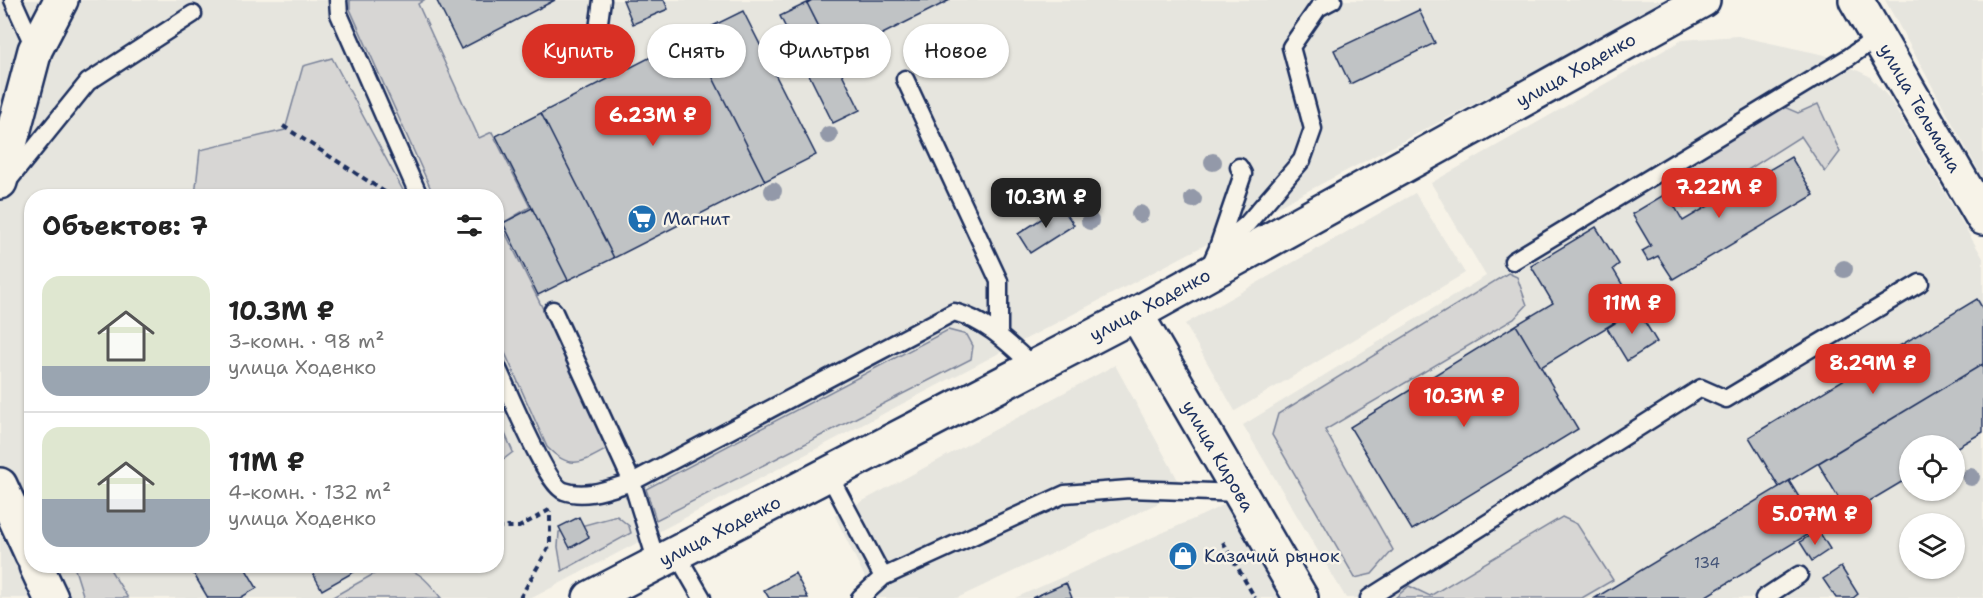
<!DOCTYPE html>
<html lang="ru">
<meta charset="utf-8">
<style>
body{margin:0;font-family:"Shantell Sans",sans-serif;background:#f2f2f2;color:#222;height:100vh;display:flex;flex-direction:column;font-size:22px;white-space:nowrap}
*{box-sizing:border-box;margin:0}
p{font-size:20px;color:#767676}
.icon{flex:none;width:33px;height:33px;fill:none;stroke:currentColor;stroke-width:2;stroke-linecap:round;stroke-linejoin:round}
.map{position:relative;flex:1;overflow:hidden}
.panel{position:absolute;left:24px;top:189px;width:480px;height:384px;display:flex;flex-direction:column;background:#fff;border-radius:24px;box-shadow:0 2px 4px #0004}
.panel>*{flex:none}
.hud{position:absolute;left:522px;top:24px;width:570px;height:54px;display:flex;gap:12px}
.controls{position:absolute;left:1899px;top:435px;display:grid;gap:12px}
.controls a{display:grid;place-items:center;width:66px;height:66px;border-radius:50%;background:#fff;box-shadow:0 2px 4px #0004;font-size:30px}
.price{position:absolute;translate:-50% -51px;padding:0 14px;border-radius:12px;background:#d93025;color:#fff;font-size:20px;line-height:39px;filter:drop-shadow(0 2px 3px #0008)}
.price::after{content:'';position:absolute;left:50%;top:36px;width:18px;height:14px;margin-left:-9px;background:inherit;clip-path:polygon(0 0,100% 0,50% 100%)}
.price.on{background:#222;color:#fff}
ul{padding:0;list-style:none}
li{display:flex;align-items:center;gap:18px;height:150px;padding:0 18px}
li+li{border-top:2px solid #e0e0e0}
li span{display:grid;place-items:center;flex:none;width:168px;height:120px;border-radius:18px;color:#555}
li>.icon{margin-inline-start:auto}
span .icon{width:72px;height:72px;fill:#fffc;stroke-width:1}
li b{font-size:26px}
h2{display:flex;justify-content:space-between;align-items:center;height:72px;padding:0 18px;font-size:26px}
.chip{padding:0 21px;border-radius:27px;background:#fff;box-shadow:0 2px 4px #0004;font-size:21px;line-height:54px}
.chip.on{background:#d93025;color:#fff}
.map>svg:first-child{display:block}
.built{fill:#e6e5de;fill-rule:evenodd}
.green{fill:#d7d6d4;stroke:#798299;stroke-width:1.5}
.building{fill:#c0c3c5;stroke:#1b2f5e;stroke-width:1.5}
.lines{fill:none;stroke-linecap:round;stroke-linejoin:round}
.service-casing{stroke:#1b2f5e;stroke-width:21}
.minor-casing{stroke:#1b2f5e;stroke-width:38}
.path{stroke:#1b2f5e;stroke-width:4;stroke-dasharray:6 4.5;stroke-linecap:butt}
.service{stroke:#f7f3e8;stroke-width:16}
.minor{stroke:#f7f3e8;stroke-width:33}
.tree{fill:#9399a9}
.labels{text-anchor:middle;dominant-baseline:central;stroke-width:5;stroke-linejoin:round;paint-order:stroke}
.number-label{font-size:15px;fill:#445478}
.street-label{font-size:18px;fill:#1b2f5e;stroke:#f7f3e8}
.poi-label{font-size:18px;fill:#1b2f5e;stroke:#f7f3e8;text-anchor:start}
</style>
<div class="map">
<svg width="1983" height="598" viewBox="0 0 1983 598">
<rect width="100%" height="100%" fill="#f7f3e8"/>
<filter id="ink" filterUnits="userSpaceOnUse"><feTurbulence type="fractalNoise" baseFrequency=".0167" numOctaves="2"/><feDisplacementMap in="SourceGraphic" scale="12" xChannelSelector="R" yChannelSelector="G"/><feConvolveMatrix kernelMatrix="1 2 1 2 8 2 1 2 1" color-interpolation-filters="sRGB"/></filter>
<g filter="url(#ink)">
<path class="built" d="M0,0H1672L532,598H0ZM32,196H496V566H32Z
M1885,0H1983V179Z
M1738,36L1825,55L1869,76L1889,98L1983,258V598H1346L1243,425L1486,276L1431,183L1682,40ZM1910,446H1954V490H1910ZM1910,524H1954V568H1910Z
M1415,193L1465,273L1235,411L1185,324Z
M1115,365L1184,491L957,598H875L835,516Z
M1225,504L1280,598H1015L1205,514Z"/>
<path class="green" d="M350,0H424L418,4L479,138L492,132L530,207L501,224L611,447C584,461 572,473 547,447L497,335L496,196H434L350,9Z
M332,58L406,196H195L200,150L285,130L303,66Z
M1818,104L1840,152L1825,172L1801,136L1693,205L1683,207L1665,178L1782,106L1798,113Z
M1508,273L1517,277L1527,305L1514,319L1325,430L1393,550L1372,574L1355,578L1272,435L1278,414Z
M948,330L967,335L973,346L971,359L656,520L646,489Z
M496,413L513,452L504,459L497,449Z
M617,516L629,526L631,533L562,571L558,547L559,532Z
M1562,517L1577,524L1613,580L1582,598H1395L1409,586L1430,596Z
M74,566H110L111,571L128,598H84Z
M388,566C415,566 426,578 441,598H331Z"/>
<path class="building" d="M439,0H555L461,49L437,1Z
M623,0H664L668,9L633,24Z
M812,0H950L835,58L807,3Z
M807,3L860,110L833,123L780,16Z
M1419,10L1435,43L1350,84L1334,50Z
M743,11L816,155L765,181L692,36Z
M692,36L765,181L614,258L541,113Z
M541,113L614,258L568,280L496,136Z
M1791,157L1814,195L1673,279L1658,256L1648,261L1642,251L1651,246L1632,214L1667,193L1683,221Z
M1061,206L1074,225L1030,253L1018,234Z
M532,208L568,280L538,295L503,223Z
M1596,227L1619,264L1613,269L1637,309L1541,367L1516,325L1553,303L1531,266Z
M1977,299L1983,309V364L1779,487L1749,437Z
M1637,309L1657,342L1627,361L1607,328Z
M1516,325L1578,429L1412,530L1350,427Z
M1983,364V432L1954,449V446H1910V477L1848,514L1818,463Z
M1789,481L1818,528L1703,598H1595Z
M579,517L589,537L570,548L559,527Z
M1818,530L1830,549L1812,561L1800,542Z
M189,566H244L257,588L240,598H208Z
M309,566H360L361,568L322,590Z
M1841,567L1858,594L1853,598H1836L1823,579Z
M795,573L808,598H769L764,590Z
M1066,583L1072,598H1032Z"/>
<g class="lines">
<g class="service-casing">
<path id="service" d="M13,0L35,49
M338,0L339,14L419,196
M596,44L602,0
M905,79L999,281V335
M8,181L88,82L193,14
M1218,247L1243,174L1239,167
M1513,261L1849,57L1879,36
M1208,270L1218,248L1247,224L1302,160L1313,129L1291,47L1318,8L1333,0
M553,310L632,482L657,563
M496,365C507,387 546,485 564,491C586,499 611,488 632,482L954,312C987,321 1009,344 1034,367
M829,475L883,577L860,598
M676,553L702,598
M883,577L1065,494L1129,489L1240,493
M1369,598L1701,388L1726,399L1920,283
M1764,598L1799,575"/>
</g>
<g class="minor-casing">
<path id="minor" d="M1856,0L1983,218
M0,182L35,50L61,0
M1136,314L1301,598
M0,485L32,555
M36,566L51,598
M590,598L1136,314L1703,0"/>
</g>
<path class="path" d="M283,126L391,196
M496,527H519L551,509
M1223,542L1255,598
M520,598L550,545V511"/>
<use href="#service" class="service"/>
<use href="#minor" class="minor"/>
</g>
<g class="tree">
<circle cx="829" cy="135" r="9"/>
<circle cx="1213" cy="162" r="9"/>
<circle cx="773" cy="191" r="9"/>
<circle cx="1193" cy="199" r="9"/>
<circle cx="1140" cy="214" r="9"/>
<circle cx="1090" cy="221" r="9"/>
<circle cx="1844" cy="269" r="9"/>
<circle cx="1971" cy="477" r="9"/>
</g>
</g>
<defs>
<g id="supermarket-disc" transform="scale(1.5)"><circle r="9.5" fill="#1f6fb2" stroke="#f7f3e8"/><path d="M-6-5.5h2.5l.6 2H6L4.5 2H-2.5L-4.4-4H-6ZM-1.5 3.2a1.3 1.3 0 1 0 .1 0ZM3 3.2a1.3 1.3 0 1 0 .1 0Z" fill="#fff"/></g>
<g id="shop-disc" transform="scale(1.5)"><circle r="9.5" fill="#1f6fb2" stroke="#f7f3e8"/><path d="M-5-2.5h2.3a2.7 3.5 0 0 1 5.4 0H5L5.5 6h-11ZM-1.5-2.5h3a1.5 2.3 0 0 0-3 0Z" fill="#fff"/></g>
</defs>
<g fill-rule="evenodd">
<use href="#supermarket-disc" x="642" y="219"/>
<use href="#shop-disc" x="1183" y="556"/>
</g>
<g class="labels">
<g class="number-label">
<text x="1707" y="563">134</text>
</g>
<g class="street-label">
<text transform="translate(1576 70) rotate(-29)">улица Ходенко</text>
<text transform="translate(1920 108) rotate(60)">улица Тельмана</text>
<text transform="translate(1150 305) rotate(-28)">улица Ходенко</text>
<text transform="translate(1218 456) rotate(60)">улица Кирова</text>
<text transform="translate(720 531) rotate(-27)">улица Ходенко</text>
</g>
<g class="poi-label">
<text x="663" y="219">Магнит</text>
<text x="1204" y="556">Казачий рынок</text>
</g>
</g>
</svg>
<div class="controls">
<a><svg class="icon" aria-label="locate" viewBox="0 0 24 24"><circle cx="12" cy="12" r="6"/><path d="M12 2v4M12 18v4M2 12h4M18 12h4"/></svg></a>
<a><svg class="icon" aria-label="layers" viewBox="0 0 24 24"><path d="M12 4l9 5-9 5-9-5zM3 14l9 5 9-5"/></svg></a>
</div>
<b class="price" style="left:653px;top:147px">6.23M ₽</b>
<b class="price" style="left:1719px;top:219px">7.22M ₽</b>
<b class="price on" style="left:1046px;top:229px">10.3M ₽</b>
<b class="price" style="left:1632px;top:335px">11M ₽</b>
<b class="price" style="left:1873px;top:395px">8.29M ₽</b>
<b class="price" style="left:1464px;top:428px">10.3M ₽</b>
<b class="price" style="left:1815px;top:546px">5.07M ₽</b>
<div class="hud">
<a class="chip on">Купить</a>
<a class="chip">Снять</a>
<a class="chip">Фильтры</a>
<a class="chip">Новое</a>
</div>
<section class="panel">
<h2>Объектов: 7<svg class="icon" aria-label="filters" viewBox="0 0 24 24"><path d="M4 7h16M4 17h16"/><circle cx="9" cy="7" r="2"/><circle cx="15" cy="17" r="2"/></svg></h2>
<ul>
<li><span style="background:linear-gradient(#dfe7d0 75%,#9aa5b1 0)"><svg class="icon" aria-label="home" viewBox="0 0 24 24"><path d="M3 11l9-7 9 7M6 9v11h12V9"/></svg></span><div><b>10.3M ₽</b><p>3-комн. · 98 m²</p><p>улица Ходенко</p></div></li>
<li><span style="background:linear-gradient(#dfe7d0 60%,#9aa5b1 0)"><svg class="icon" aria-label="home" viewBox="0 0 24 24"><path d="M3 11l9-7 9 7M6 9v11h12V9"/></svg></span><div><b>11M ₽</b><p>4-комн. · 132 m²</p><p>улица Ходенко</p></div></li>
</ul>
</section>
</div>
